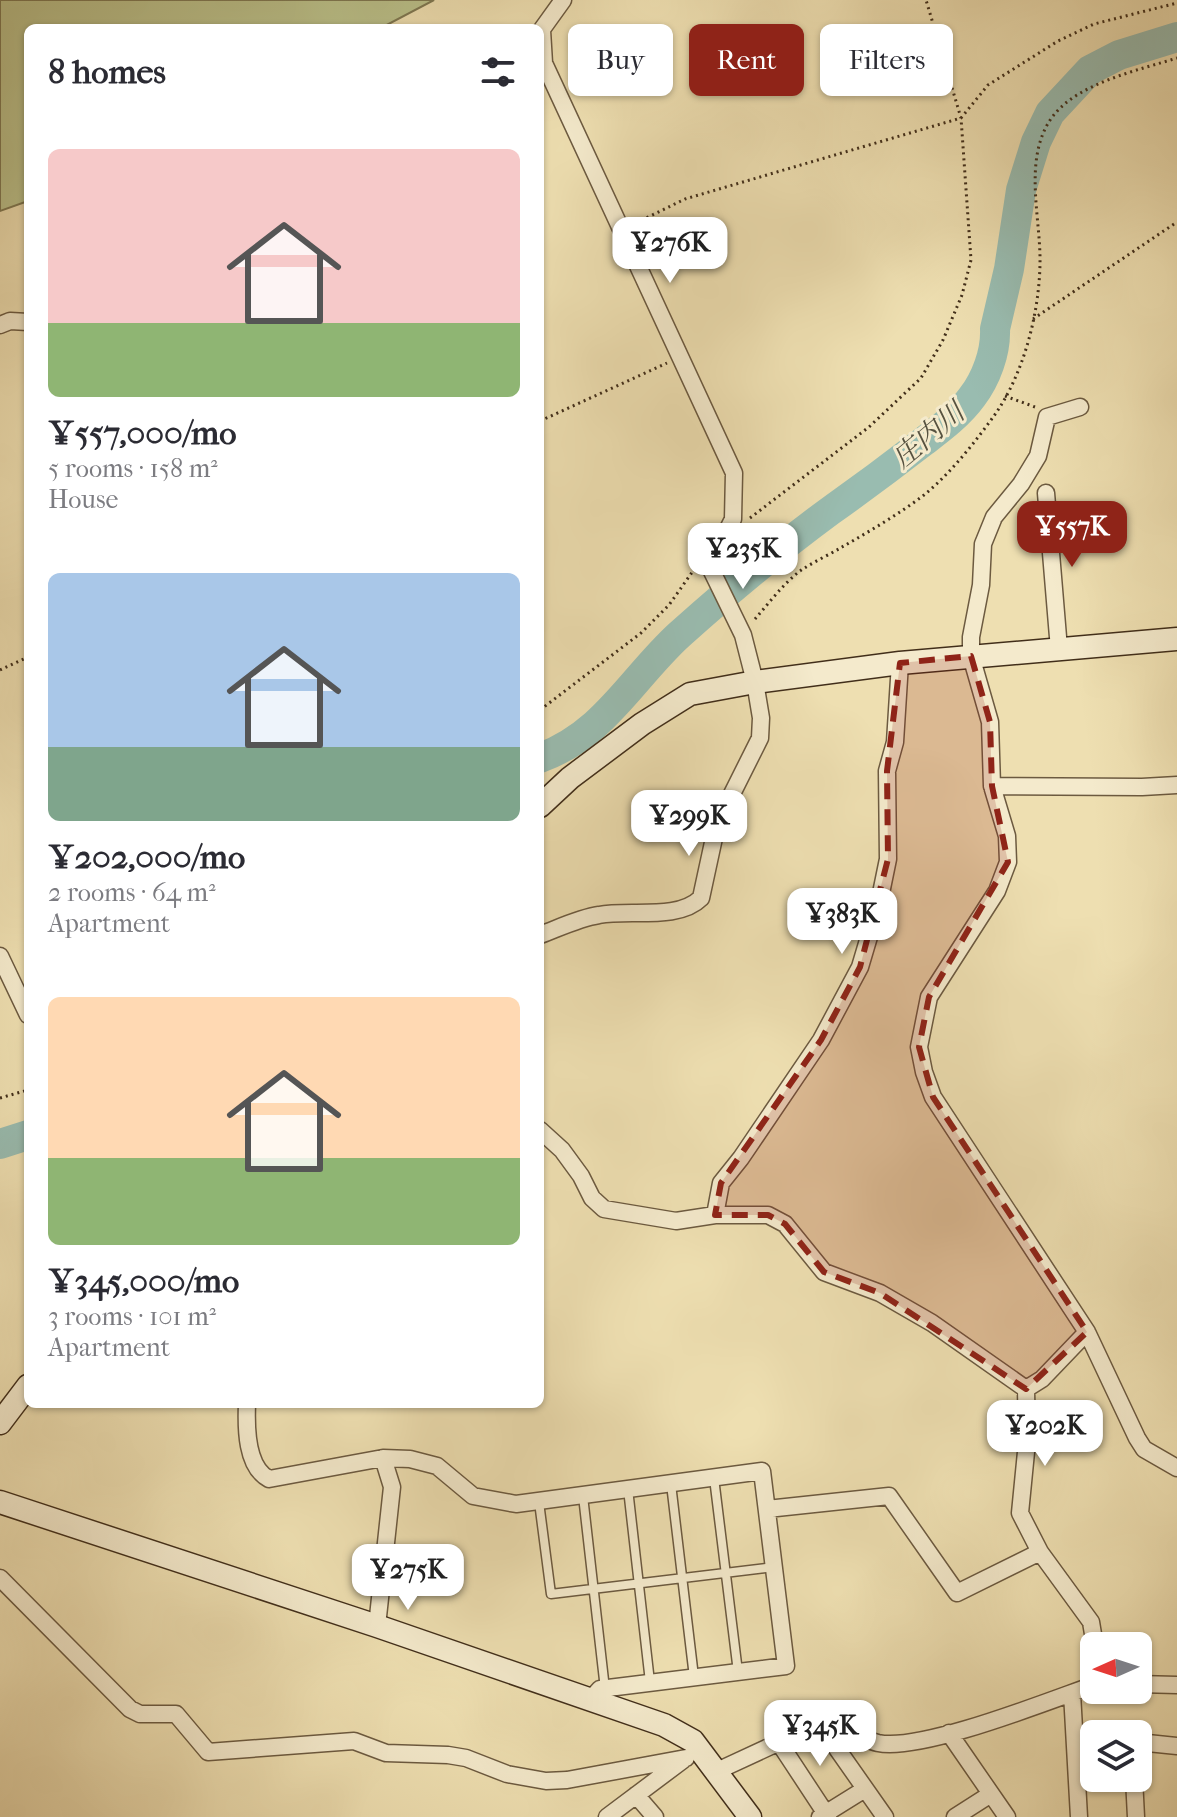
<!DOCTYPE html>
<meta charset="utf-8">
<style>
body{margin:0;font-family:"IM FELL French Canon","Noto Serif JP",serif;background:#f2f2f3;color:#2b2b33;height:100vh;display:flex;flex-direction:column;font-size:30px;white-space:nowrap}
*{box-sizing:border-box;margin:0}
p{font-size:26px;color:#7c7c81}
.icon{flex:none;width:44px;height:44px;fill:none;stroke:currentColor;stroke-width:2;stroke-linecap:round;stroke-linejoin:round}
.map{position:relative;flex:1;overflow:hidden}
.panel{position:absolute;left:24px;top:24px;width:520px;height:1384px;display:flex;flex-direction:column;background:#fff;border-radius:12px;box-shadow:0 2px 6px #0004}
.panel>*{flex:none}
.guide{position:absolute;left:568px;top:24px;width:488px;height:72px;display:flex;gap:16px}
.needle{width:52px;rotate:267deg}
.tools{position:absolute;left:1080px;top:1632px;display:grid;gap:16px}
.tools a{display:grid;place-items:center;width:72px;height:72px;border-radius:12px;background:#fff;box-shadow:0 2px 6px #0004;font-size:40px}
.price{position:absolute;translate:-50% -68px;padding:0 18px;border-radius:16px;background:#fff;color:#222;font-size:26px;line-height:52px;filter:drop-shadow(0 2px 4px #0008)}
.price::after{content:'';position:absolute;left:50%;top:48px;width:24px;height:18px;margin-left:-12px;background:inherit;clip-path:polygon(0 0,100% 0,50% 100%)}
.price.current{background:#8f2418;color:#fff}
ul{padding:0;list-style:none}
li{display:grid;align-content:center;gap:16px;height:424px;padding:0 24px}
li span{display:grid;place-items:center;height:248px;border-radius:12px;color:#555}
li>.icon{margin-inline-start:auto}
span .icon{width:144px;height:144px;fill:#fffc;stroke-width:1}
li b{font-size:34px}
h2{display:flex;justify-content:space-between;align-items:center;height:96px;padding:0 24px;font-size:34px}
.tag{padding:0 28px;border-radius:12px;background:#fff;box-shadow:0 2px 6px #0004;font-size:28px;line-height:72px}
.tag.current{background:#8f2418;color:#fff}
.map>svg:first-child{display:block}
.green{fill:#bac18b;stroke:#7e7852;stroke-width:2}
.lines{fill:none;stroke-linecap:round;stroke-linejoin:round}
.river{stroke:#99bcb0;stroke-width:30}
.lane-casing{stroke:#6c5a40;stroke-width:11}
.street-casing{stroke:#6c5a40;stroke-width:19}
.secondary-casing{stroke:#412e1a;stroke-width:25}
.path{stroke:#412e1a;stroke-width:3;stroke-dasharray:2 4;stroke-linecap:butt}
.lane{stroke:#f4eacc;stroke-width:8}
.street{stroke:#f4eacc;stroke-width:16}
.secondary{stroke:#f4eacc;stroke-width:22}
.marked{fill:#8f2418;fill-opacity:0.2;stroke:#8f2418;stroke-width:6;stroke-dasharray:16 10;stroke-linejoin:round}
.labels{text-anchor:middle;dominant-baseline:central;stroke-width:6;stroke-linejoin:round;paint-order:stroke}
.water-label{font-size:28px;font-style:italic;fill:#575240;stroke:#f4eacc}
</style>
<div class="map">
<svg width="1177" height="1817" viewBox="0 0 1177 1817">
<rect width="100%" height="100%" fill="#eedfb1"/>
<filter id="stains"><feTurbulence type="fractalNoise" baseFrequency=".0025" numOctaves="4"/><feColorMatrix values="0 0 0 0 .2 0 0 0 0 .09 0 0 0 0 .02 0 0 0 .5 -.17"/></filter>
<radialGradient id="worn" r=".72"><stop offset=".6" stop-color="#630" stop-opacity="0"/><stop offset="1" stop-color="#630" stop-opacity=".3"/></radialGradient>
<path class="green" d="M0,0H434L381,28H28V201L0,211Z"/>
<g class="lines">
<path class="river" d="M540,758C605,734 631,679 679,635C728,591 777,550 830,511C861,489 892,466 923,442C940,429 959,415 972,397C986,379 996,352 995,329L1009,269L1021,190L1036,142L1050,113L1090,70L1119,55L1177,37
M0,1144L28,1135"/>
<g class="lane-casing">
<path id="lane" d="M714,1478L738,1672
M671,1484L694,1677
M628,1489L650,1682
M583,1496L605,1689
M539,1502L551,1594L774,1567"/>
</g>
<g class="street-casing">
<path id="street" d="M540,32L563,0
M0,325L10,321L28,322
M1080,407L1047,417L1038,456L1021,484L994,517L983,544L981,585L971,637V656L990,722L992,786L1007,836L1008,862L997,891L929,997L919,1047L924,1072L933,1097L1087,1332L1137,1438L1144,1449L1177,1468
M1046,493L1059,649
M992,786L1142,787L1177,785
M540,935C559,928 579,918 599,915C629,909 678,921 701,898L717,824L760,738L761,718L755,682L743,635L704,555L727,531L733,519L734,473L544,63L542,30
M0,956L28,1015
M540,1130L562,1150L581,1176L592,1198L604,1209L676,1221L715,1215H768L785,1224L824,1272L880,1293L932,1323L1026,1389
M715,1215L721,1183L741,1158L821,1040L860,967L879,903L888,859L887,771L895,742L900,663
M1026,1389L1027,1442L1020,1513L1040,1552L1091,1622L1095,1646
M1026,1389L1042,1379L1087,1332
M247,1404C246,1428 246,1467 269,1479L383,1458L410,1459L437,1466L473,1496L516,1504L762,1471L786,1666L600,1689L590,1700
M767,1509L889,1496L957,1593L1040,1552
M0,1578L130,1709L140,1714H176L208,1752L354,1741L386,1753L448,1755L466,1758L507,1774L546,1781L567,1780L686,1758
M377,1626L392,1487L383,1458
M1138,1684L1177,1685
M1072,1693L1079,1817
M819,1723L885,1817
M949,1733L1007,1817
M1075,1737L1094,1739
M778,1741L828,1817
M1138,1742L1177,1746
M717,1771L827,1720C843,1727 861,1739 878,1743C921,1752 1048,1701 1094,1685
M1134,1778L1136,1817
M636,1795L655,1817
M607,1817L683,1760
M820,1817L865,1789
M955,1817L991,1794"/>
</g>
<g class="secondary-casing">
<path id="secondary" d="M540,806L570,778L642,724L690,694L755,682L900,663L1177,639
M0,1423L28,1386
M0,1502L377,1626L664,1725L693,1741L750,1817"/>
</g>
<path class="path" d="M636,223L685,199L961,118L988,85L1058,41L1094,24L1177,3
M1033,319L1177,222
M1005,396L1035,407
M540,421L667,363
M750,518L869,427L921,378L943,340L962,295L971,260L961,118L926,0
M755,619C769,603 783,584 800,571C813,562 829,555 842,547C870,531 899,514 924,495C951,473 976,441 996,413C1024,372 1039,314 1040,264C1041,217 1022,157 1053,116C1078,83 1139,70 1177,58
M0,670L28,657
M540,710L641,633L669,605L693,571
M0,1098L28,1090"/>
<use href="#lane" class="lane"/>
<use href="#street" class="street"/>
<use href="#secondary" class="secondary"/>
</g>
<path class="marked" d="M971,656L990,722L992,786L1008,862L929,997L919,1047L933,1097L1087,1332L1026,1389L880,1293L824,1272L785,1224L768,1215H715L721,1183L821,1040L860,967L888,859L887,771L900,663Z"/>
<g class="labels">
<g class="water-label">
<text transform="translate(928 435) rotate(-40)">庄内川</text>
</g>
</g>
<rect width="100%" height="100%" filter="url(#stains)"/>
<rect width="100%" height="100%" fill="url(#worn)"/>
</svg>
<div class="tools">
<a><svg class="needle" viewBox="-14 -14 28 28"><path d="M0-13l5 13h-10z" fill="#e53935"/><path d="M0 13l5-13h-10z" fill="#7c7c81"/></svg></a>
<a><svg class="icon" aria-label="layers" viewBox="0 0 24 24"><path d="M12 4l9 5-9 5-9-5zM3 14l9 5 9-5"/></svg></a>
</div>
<b class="price" style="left:670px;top:285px">¥276K</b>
<b class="price current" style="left:1072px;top:569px">¥557K</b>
<b class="price" style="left:743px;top:591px">¥235K</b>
<b class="price" style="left:689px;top:858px">¥299K</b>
<b class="price" style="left:842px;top:956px">¥383K</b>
<b class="price" style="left:1045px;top:1468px">¥202K</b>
<b class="price" style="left:408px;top:1612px">¥275K</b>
<b class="price" style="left:820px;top:1768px">¥345K</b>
<div class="guide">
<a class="tag">Buy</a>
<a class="tag current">Rent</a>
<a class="tag">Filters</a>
</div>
<section class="panel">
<h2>8 homes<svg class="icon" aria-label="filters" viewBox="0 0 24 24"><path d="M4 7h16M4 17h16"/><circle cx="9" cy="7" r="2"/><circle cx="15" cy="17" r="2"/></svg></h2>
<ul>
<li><span style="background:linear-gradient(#f6c9c9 70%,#8fb573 0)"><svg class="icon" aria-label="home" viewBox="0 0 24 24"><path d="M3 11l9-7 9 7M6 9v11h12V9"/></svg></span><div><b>¥557,000/mo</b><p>5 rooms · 158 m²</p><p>House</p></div></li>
<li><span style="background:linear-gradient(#a9c7e8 70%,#7fa58c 0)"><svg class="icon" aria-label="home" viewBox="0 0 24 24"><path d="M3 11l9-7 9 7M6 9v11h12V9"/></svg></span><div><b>¥202,000/mo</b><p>2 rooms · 64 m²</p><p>Apartment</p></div></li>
<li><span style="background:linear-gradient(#ffd9b3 65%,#8fb573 0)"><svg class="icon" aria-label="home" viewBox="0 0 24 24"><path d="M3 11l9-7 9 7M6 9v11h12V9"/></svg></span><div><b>¥345,000/mo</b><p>3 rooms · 101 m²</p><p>Apartment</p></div></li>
</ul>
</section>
</div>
